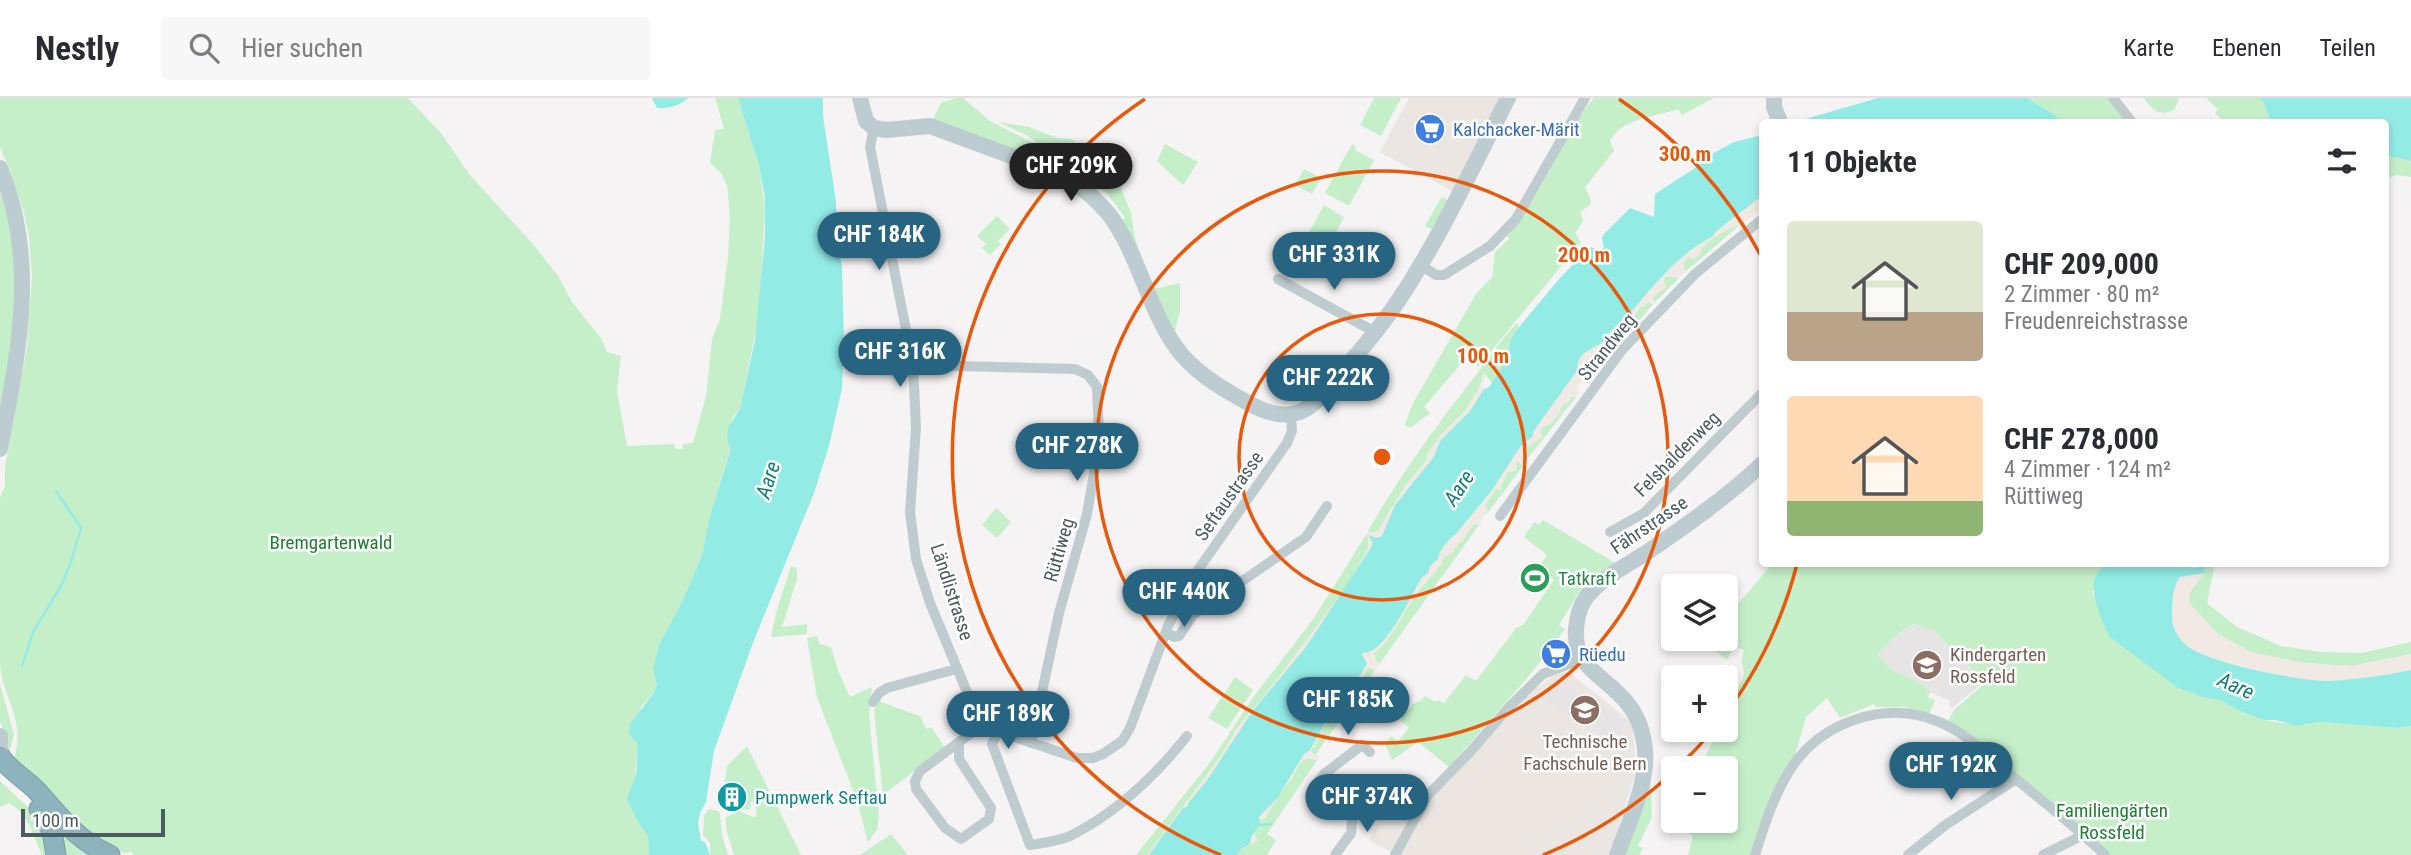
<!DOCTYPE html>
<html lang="de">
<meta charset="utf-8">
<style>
body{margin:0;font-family:"Roboto Condensed",sans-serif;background:#f7f7f7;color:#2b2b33;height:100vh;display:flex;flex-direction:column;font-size:26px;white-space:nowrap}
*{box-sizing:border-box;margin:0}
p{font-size:23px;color:#7c7c81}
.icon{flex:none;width:38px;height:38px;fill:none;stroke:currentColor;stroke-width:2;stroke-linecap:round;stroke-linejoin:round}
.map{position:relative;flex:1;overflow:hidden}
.panel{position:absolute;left:1759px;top:21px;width:630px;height:448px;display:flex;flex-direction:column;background:#fff;border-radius:7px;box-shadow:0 4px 10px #0003}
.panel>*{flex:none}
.buttons{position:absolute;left:1661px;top:476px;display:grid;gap:14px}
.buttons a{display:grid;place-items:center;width:77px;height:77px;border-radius:7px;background:#fff;box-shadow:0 4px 10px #0003;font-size:35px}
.scale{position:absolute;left:21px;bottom:18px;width:144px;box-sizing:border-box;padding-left:7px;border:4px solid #4b5c60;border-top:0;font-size:19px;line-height:24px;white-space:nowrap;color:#4b5c60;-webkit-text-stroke:5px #fff;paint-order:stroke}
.price{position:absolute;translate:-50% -60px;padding:0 16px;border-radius:24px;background:#266481;color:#fff;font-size:23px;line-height:46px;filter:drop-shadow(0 2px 4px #0008)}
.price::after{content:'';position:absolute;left:50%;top:42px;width:21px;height:16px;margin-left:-10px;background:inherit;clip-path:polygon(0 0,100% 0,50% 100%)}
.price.on{background:#222;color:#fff}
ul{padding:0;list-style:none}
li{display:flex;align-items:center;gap:21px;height:175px;padding:0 28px}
li span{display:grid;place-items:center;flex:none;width:196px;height:140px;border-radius:7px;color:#555}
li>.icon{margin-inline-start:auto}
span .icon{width:84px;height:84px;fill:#fffc;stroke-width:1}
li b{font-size:30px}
h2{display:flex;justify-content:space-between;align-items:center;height:84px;padding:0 28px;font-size:30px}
header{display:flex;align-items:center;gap:42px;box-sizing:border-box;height:98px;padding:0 35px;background:#fff;border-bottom:2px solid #e1e1e2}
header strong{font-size:33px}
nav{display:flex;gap:38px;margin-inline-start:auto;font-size:24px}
.search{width:490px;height:63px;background:#f7f7f7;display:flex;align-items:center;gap:18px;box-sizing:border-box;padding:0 24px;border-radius:7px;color:#7c7c81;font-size:26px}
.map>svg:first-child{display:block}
.commercial{fill:#ebe6e1}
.education{fill:#e6e4e5}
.green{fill:#c5efc9}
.sand{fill:#f1e9e3}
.water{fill:#93ebe5}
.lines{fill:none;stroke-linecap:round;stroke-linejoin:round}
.stream{stroke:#93ebe5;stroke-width:2.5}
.highway-casing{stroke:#789fab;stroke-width:21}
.street{stroke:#bfcccf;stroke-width:10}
.secondary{stroke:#bdccd0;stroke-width:16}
.highway{stroke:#8db3bf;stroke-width:19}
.ring{fill:none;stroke:#e8590c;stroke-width:3.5}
.labels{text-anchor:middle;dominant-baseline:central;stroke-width:5;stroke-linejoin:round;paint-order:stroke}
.shop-label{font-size:19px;fill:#366cbe;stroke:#fff;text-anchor:start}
.street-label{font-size:19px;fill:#4b5c60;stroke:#fff}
.park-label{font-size:19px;fill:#1b8232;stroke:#fff}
.leisure-label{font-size:19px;fill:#27864d;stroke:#fff;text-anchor:start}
.education-label{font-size:19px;fill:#785e54;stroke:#fff;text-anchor:start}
.culture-label{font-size:19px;fill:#0d838f;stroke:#fff;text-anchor:start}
.water-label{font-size:21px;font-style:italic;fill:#117e77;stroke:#fff}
.centre{fill:#e8590c;stroke:#fff;stroke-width:3.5}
.ring-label{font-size:21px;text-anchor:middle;font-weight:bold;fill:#e8590c;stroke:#fff;stroke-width:5;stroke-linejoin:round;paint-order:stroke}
</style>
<header>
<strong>Nestly</strong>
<div class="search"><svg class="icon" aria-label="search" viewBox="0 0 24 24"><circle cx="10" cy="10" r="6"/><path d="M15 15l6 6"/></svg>Hier suchen</div>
<nav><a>Karte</a><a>Ebenen</a><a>Teilen</a></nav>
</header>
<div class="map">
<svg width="2411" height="757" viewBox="0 0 2411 757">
<rect width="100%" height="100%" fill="#f5f3f4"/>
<path class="commercial" d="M1409,0H1502L1452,93L1380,54Z
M1568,574L1626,619L1633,631L1636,673L1610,757H1396L1369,742L1388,706L1399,700L1424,713L1432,699L1526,597L1558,575Z"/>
<path class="education" d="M1913,526L1933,532L1980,580V587L1952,610L1949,608L1950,603L1930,594L1922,586L1892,572L1877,556L1899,535Z
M1555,579L1627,623L1615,644L1542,600Z"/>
<path class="green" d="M0,0H408L441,35L469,76L532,145L558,178L572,204L601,240L607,254L621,258L617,293L627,348L674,346L676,351H682L683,346L693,345L706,299L712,241L720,221L728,159L730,118L727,87L721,75L710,65L715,32L724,31L715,0H738L759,67L765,111L759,217L740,311L733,319L727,342L731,350L709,421L702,458L682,504L659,547L653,571L657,586L653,596L641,609L635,679L639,725L648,738L649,757H134L131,754L125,755L98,745L13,663C28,621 2,603 0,565C0,510 0,454 0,399L5,388V369L27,249L32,178L29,139L24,115L10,72L0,50Z
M956,0H963L990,23L1035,46L1040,53V58L1036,62L933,21L941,5Z
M1374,0H1401L1381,38L1360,27Z
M1594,0H1714L1682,17L1678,11C1655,19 1622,20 1610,43L1614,53L1585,89L1591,102L1590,107L1580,114L1583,123L1575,135L1581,144L1478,269L1466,260L1424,309L1430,315L1410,330L1405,327L1413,305L1476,196L1492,179L1495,154L1509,141L1507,138C1520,122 1531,106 1541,88C1558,59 1571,26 1594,0Z
M2027,0H2110L2128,24H2063L2049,13Z
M2144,0H2179V1L2175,11C2161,20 2152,12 2144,0Z
M2206,0H2259L2263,3L2271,24H2224L2215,15L2218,11Z
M999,24L1029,29L1057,40L1072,41L1108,73L1119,85L1131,115L1135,140L1146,172L1120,124L1125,120C1104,87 1083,73 1048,57L1044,64L1042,63C1049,41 1014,33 999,24Z
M1165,46L1198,64L1183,87L1157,63Z
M1352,46L1356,49L1355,52L1374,62L1349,108L1325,95Z
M2385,57L2411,63V79L2397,77L2385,81Z
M1304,71L1321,80L1312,96L1295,87Z
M0,94C25,164 13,239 0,311Z
M1443,99L1449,103L1433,132L1425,128L1441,100Z
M1324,107L1344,119L1320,164L1299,153Z
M997,118L1010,131L998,143L1001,146L990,157L982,150L986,146L977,138Z
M1741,126L1685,174L1683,166L1685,161L1723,133Z
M1665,178L1679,180L1654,205L1653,199L1659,193H1662Z
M1180,185V213L1174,237L1153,191Z
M1648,204L1653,206L1603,265V255L1620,239L1641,208L1645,209Z
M1517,225L1519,228L1514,235L1507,262L1492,285L1484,275L1479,290L1465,313L1440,338L1426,363L1405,388L1378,433L1374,435L1368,433C1399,379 1435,329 1473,281C1488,262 1500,242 1517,225Z
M1573,297L1576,299L1525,364L1523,358L1524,352L1532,346L1543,328L1554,321L1563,306L1568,305Z
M1517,363L1523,368L1486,417L1485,414L1488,411L1484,408L1497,390L1500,389L1508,374L1517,372L1515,367Z
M996,410L1011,424L997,440L982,427Z
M1543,422L1617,466L1578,496L1559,527L1565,531L1564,533L1527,580L1449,669L1418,644L1392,662L1385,646L1391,638L1398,643L1409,630L1400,622L1413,606L1420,603L1425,598L1435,604L1438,602L1444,605L1466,577L1476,583L1516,530L1523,527L1554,482L1538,470L1547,457L1524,439L1534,424L1539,427Z
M1474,426L1479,427L1380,565L1376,563L1374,555L1391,536L1414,499H1420L1417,494L1435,474L1445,458L1453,454V451Z
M1367,435L1369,450L1349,485L1266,596L1237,630L1222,656L1157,747L1147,757H1136L1209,666L1252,601L1314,520Z
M1772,466H2108L2092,494L2098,505L2104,529L2203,599L2220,602L2238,612L2264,622L2289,626L2304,627L2320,624L2399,630L2411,628V757H2111L1948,623L1954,612L1983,587L1980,579L1933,532L1913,526L1899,535L1877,556L1892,572L1922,586L1930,594L1928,599L1935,602L1929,616L1907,611V609H1876L1874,606L1840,620L1827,600L1806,619L1795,658L1752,757H1688L1693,738L1689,736L1696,723H1726V670H1710L1713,664L1705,658L1719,632H1726V612L1729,613L1739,595L1736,592C1744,581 1746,576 1741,564L1744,552L1734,548L1727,562L1706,545L1709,541H1726V520Z
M2206,466H2215L2207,505L2237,529L2281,548L2320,554L2361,555L2411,544V556L2351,568L2305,565L2253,555L2218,536L2192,508L2189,501L2190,494L2204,475Z
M791,468L797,471V481L782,529L807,526V536L771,539L776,515Z
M817,538L820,546L831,549L839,575L850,599L872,589L869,616L879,719L877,732L868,744L857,703L817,599L807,540Z
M1368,569L1375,572L1314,659L1310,654L1313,649H1315C1317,636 1334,610 1345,602C1351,599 1358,595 1360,589C1363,582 1364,575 1368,569Z
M1235,579L1253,592L1227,631L1208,620Z
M0,586L14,637L8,658L5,635L0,624Z
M878,603L920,618L926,631L931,629L945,650L883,697L874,614Z
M747,648L801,757H734L726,731V719L739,713L753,719L756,718L757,704H751L750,712L737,711V689H724L727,668Z
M1307,660L1317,662L1267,736L1276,742L1267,757H1237L1242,750L1258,743L1254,737L1259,723L1266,719L1273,703L1291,682L1300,664Z
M1650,666L1652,719L1638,748L1643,750L1639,757H1621Z
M0,683L34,715L44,734L47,757H42C34,740 29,716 9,705L0,709Z
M709,711L718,713L720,716L722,737L728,757H710V745L703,737L704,717Z
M53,721L95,757H62Z
M891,736L908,757H860Z"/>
<path class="sand" d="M1762,93V111C1756,115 1750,121 1743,125C1728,133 1705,139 1699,158L1692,161L1689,159L1683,166L1685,174L1679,180L1665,178L1663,182L1666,188L1665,190L1653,199V206L1648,204L1645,209L1640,208L1620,239L1603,255V265L1600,268L1589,265L1582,274L1598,271C1588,275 1580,280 1577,293L1579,295L1576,299H1571L1568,305L1564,306L1559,311L1561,314L1550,326L1541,330L1542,339L1524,352L1523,361L1527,365L1524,369L1520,364H1516L1517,371L1508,374L1500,387L1502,391L1500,393L1497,390L1484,408L1488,411L1479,427L1474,426L1461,445L1458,444V449L1453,450L1454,454L1443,459L1442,467L1438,469L1432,479C1426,480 1421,489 1417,494L1419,501L1414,499C1402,517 1391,544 1374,555L1373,560L1380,565L1375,572L1368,569L1363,578L1364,581L1361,584L1363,586L1358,591V593L1352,601L1346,602L1335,617H1332C1323,630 1317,644 1310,654L1314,655V659L1318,656L1320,658L1317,662L1307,660C1301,665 1292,671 1293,680C1278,692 1274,713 1259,723L1260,727L1254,737L1258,743L1242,750L1255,718L1361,556L1399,518L1415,488L1591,233Z
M1483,278L1485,279L1482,288L1486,292L1372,461L1157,757H1147L1222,656L1237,630L1266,596L1349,485L1368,450V433L1374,435L1378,433L1405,388L1426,363L1427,356L1440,338L1465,313L1479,290Z
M2182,466H2206L2204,475L2190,494L2189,501L2192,508L2218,536L2253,555L2305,565L2351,568L2411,556V587L2359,596L2207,560C2201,556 2193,553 2187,549C2166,532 2171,500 2168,475Z"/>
<path class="water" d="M652,0H688C679,8 669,11 657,10Z
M738,0H823V18L836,104L837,137L842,169L844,244L842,290L829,348L814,395L754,542L714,653L706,704L700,715L698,725L701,743L705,744L710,757H649L648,738L639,725L627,702C628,693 633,688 635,680C638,669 637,656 637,645L629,636L630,626L653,596L657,587L653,571L659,547L682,504L702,458L709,421L731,351L727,342L729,328L740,311L755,242L765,139V100L759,67Z
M1878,0H2027L2049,13L2063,24H1795Z
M2259,0H2411V63L2385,57V24H2271L2263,3Z
M1762,37V98L1715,134L1713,138C1676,157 1652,190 1625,221C1617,230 1607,233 1603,244C1591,252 1576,255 1578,271L1533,334V338L1520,349L1492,392L1455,437C1450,439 1438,454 1438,461L1430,468L1428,475L1422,479C1412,496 1383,560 1363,554L1362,557L1367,565C1361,582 1341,590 1338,609H1335L1334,615L1330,616L1310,652L1304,656L1278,699L1259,719L1260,727L1251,739L1250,746L1242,750L1237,757H1149L1183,710L1187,709L1189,704L1208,681L1252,614L1306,549L1372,448V443L1368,437L1377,440L1382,438L1395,407L1433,360L1441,342L1470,313L1484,291L1489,289L1507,262L1510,244L1514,235L1560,180L1590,149L1598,152L1604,150L1602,140L1604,136L1630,110L1654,119L1655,96L1695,70L1702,61L1734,44Z
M2105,466H2186L2194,470L2206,466L2204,475L2180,479C2173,488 2172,502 2172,514C2171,528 2176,538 2186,547C2206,565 2303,584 2331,583C2357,581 2385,578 2411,572V628L2399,630L2320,624L2297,628L2276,622H2264L2238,612L2220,602L2203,599L2177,589L2110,539C2103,528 2089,492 2095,480C2097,475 2102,471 2105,466Z"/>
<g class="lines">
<path class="stream" d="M22,568L33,534L61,488L71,464L81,430L56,393
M1258,727L1272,726"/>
<g class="highway-casing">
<path id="highway" d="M0,658C9,672 24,680 36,692C61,719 75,741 110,757
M39,711L52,733L56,757"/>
</g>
<path class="street" d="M2113,0L2132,24
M874,30L870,49L913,267L916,330L910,414L916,461L930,505L969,599L980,618L992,628L1006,636L1077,660H1093L1103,656L1122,643L1130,630L1168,528L1193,479L1287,345L1292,333L1291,318
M1419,166L1436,177H1444L1490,148L1516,121L1585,0
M1278,181L1375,234
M913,267L1075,271L1088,277L1097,289L1099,338L1094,375L1087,416L1059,515L1031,645
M1500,418L1622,252L1695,176L1762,121
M1610,434L1644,415L1762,295
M1166,534L1174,539L1179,538L1193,517L1306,439L1327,408
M873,604L879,595L887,590L956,571
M999,632L992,646L1030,747C1043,745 1060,743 1072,737C1117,714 1156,677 1187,638
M959,645V661L991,710L989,721L961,741L945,730L916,691L915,683L920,673L986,624
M1312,693L1324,676L1362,647L1370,654
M1335,757L1351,735L1354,700
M1395,757L1428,697L1470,654L1510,608L1543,576L1582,561
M1755,757C1764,728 1775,694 1792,669C1822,624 1884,603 1934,622C1966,633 1990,660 2016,681C2046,706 2077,730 2105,757
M1908,757L1944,728L2016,681
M2043,757L2083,737"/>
<path class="secondary" d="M860,0L866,23L874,30L886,32L930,28L1057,75C1079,86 1096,100 1111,119C1141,161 1149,217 1182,257C1201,279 1228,294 1252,307C1275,319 1297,322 1316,303C1344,271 1374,239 1398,203C1439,142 1474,66 1508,0
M1774,0V9L1780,24
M0,70C39,163 18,257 0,351
M0,638V651
M1617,757C1629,723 1651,681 1644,644C1642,631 1637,617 1628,606C1607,579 1573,570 1576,531C1577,520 1579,510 1585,501C1600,480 1628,467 1649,453C1688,426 1727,399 1762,366"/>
<use href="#highway" class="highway"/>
</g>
<g class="ring">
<circle cx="1382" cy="359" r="143"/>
<circle cx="1382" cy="359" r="286"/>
<path d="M1797 466A429 429 0 0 1 1727 614M1713 632A429 429 0 0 1 1677 670M1672 675A429 429 0 0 1 1543 757M1221 757A429 429 0 0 1 1145 1M1619 1A429 429 0 0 1 1761 158"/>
</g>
<defs>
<g id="supermarket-disc" transform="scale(1.575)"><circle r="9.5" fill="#3f7fe0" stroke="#fff"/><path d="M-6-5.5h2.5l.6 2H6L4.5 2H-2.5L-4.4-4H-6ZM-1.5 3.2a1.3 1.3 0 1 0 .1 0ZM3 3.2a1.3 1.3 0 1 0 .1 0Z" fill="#fff"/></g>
<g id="stadium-disc" transform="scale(1.575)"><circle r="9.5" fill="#2e9e5b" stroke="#fff"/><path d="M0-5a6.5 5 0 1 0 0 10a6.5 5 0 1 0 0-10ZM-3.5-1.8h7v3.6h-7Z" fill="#fff"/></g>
<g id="school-disc" transform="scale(1.575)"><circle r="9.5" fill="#8d6e63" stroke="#fff"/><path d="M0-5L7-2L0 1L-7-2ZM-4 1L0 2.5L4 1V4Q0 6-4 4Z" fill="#fff"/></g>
<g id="university-disc" transform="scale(1.575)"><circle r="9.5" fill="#8d6e63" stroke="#fff"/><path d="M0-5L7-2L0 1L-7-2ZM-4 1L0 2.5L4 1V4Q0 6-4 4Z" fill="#fff"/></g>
<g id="building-disc" transform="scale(1.575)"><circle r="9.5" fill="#0f9aa8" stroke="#fff"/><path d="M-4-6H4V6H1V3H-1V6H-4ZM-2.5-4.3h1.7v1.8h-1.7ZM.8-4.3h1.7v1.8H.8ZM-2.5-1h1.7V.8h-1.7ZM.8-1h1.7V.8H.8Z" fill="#fff"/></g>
</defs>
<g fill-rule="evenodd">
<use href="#supermarket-disc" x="1430" y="31"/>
<use href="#stadium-disc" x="1535" y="480"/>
<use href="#supermarket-disc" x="1556" y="556"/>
<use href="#school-disc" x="1927" y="567"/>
<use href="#university-disc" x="1585" y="612"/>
<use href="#building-disc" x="732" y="699"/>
</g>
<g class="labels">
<g class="shop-label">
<text x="1453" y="31">Kalchacker-Märit</text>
<text x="1579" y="556">Rüedu</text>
</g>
<g class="street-label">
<text transform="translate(1607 249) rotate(-51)">Strandweg</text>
<text transform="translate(1677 356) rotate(-45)">Felshaldenweg</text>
<text transform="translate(1229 398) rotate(-55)">Seftaustrasse</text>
<text transform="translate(1649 427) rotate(-34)">Fährstrasse</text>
<text transform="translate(1059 452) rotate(-74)">Rüttiweg</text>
<text transform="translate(952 494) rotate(72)">Ländlistrasse</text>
</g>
<g class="park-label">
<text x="331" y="444">Bremgartenwald</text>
<text x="2112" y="712">Familiengärten<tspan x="2112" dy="22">Rossfeld</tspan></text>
</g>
<g class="leisure-label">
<text x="1558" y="480">Tatkraft</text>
</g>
<g class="education-label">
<text x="1950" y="556">Kindergarten<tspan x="1950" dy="22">Rossfeld</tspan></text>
<text x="1585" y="643" text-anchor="middle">Technische<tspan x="1585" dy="22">Fachschule Bern</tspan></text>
</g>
<g class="culture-label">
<text x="755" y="699">Pumpwerk Seftau</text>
</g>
<g class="water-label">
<text transform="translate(768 382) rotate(-72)">Aare</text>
<text transform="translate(1459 390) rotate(-56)">Aare</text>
<text transform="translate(2236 588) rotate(24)">Aare</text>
</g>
</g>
<circle cx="1382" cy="359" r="10" class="centre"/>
<g class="ring-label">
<text x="1685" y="63">300 m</text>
<text x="1584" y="164">200 m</text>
<text x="1483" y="265">100 m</text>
</g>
</svg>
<div class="buttons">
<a><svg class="icon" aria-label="layers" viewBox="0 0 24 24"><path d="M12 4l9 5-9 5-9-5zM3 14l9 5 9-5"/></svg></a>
<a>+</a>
<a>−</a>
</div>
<div class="scale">100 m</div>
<b class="price on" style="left:1071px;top:105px">CHF 209K</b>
<b class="price" style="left:879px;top:174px">CHF 184K</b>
<b class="price" style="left:1334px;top:194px">CHF 331K</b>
<b class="price" style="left:900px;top:291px">CHF 316K</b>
<b class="price" style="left:1328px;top:317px">CHF 222K</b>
<b class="price" style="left:1077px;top:385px">CHF 278K</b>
<b class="price" style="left:1184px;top:531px">CHF 440K</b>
<b class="price" style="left:1348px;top:639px">CHF 185K</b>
<b class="price" style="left:1008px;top:653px">CHF 189K</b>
<b class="price" style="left:1951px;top:704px">CHF 192K</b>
<b class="price" style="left:1367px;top:736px">CHF 374K</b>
<section class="panel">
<h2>11 Objekte<svg class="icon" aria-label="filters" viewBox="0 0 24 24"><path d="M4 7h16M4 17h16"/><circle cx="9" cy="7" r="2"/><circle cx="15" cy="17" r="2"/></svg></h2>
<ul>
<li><span style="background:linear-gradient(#dfe7d0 65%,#b9a48a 0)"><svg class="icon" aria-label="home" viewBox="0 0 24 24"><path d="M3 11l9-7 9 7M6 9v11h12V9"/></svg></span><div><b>CHF 209,000</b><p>2 Zimmer · 80 m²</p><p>Freudenreichstrasse</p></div></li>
<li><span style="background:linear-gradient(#ffd9b3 75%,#8fb573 0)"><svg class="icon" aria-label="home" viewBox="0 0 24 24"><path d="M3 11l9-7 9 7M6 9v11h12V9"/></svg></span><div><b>CHF 278,000</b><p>4 Zimmer · 124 m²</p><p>Rüttiweg</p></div></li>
</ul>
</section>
</div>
